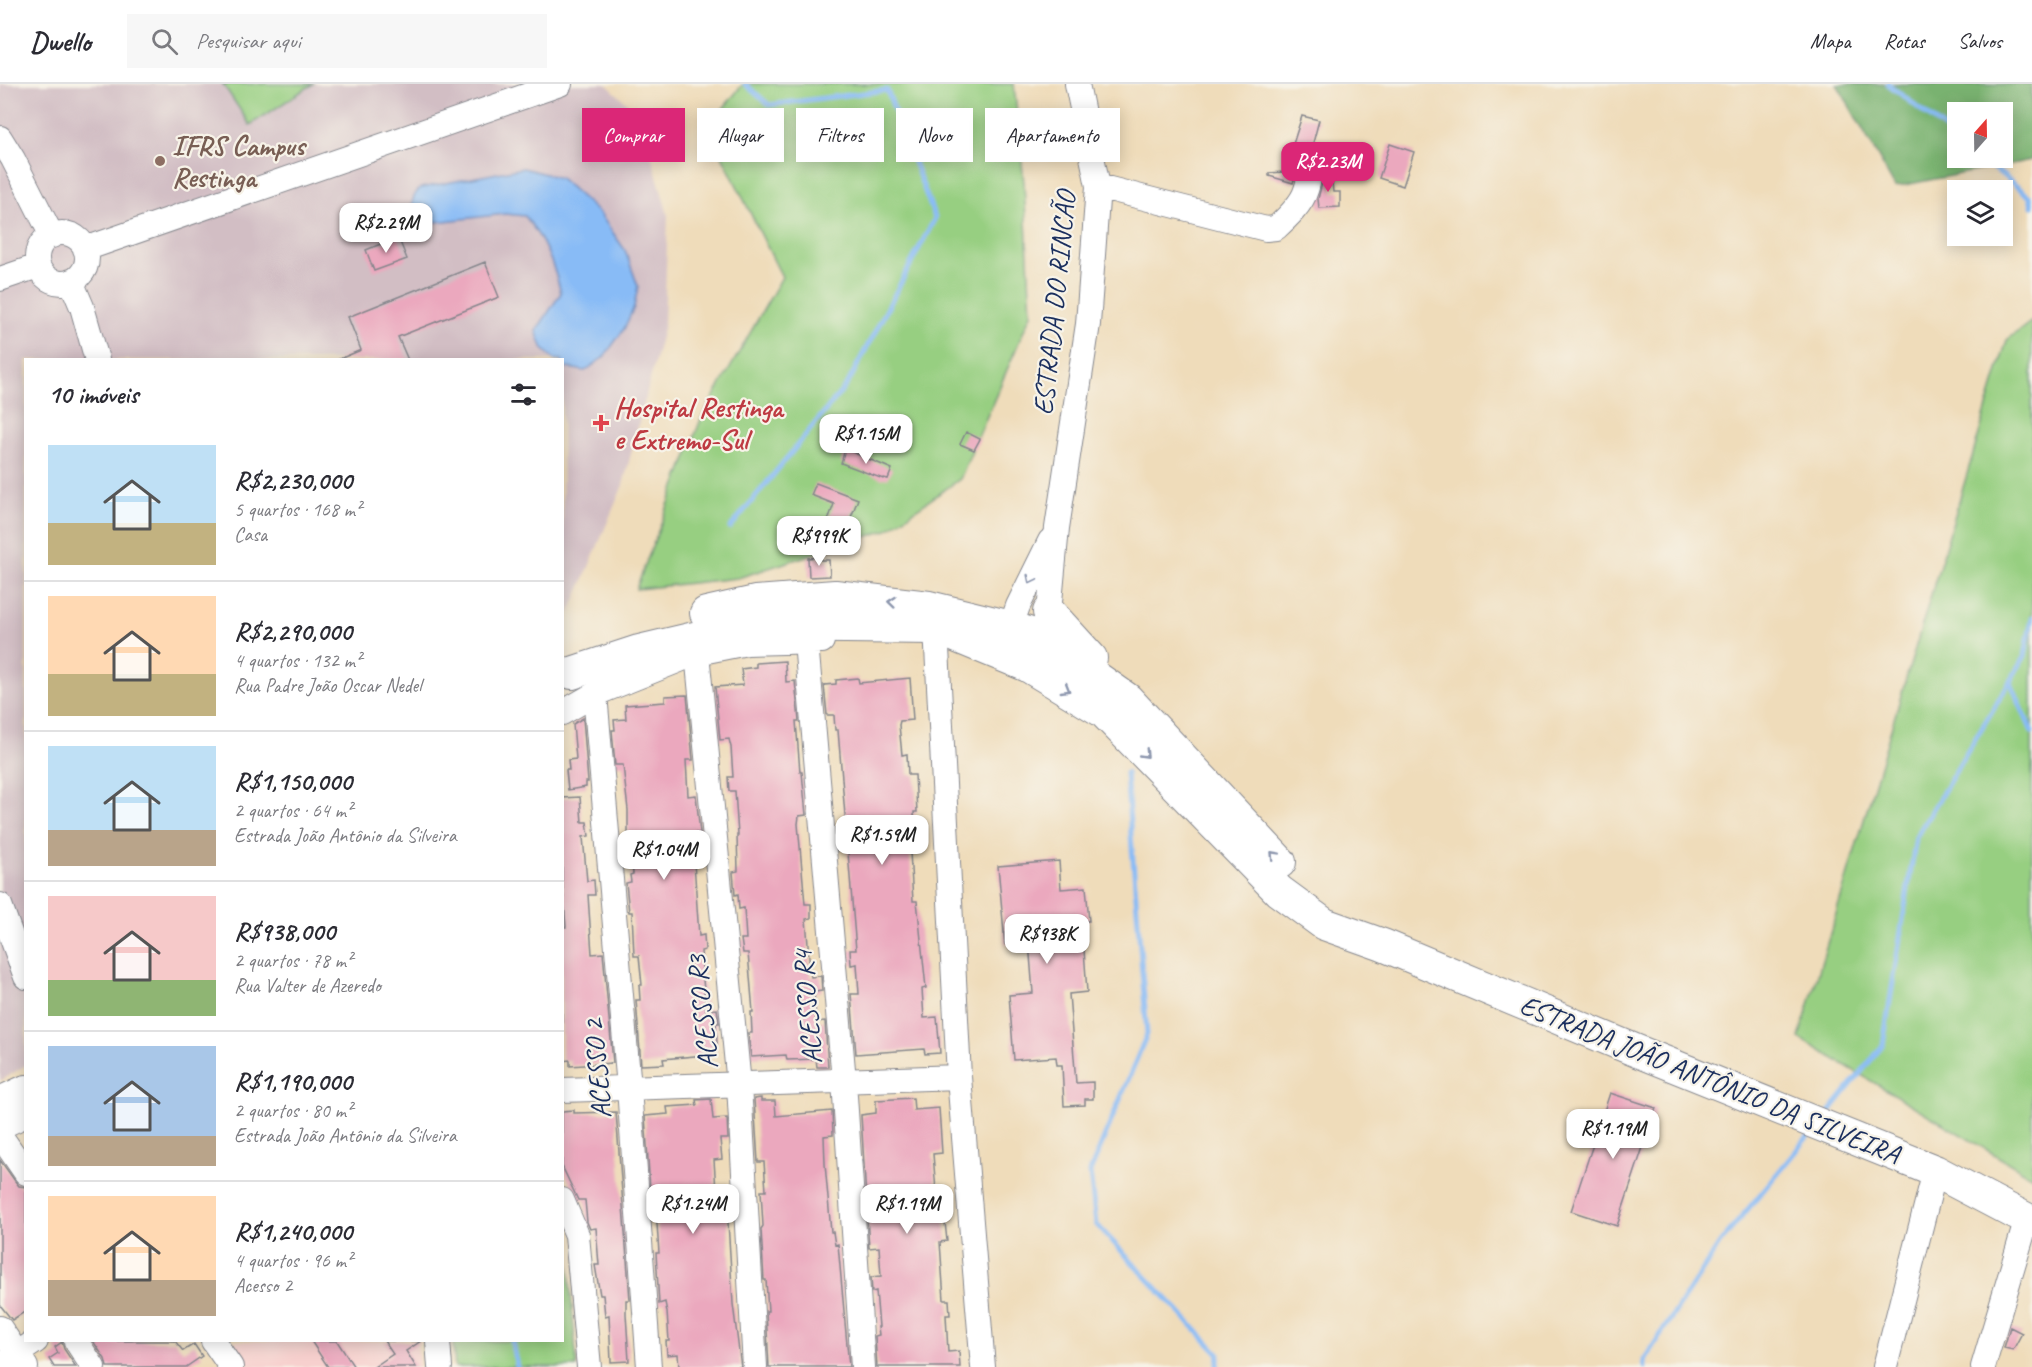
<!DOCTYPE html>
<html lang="pt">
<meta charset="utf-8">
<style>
body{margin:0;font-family:Caveat,sans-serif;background:#f7f7f7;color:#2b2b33;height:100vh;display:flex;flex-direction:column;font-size:22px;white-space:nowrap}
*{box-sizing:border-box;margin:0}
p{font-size:20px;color:#7c7c81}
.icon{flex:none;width:33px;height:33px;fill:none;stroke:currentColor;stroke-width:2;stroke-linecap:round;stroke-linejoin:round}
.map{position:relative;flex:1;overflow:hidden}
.side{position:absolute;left:24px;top:274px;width:540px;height:984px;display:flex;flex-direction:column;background:#fff;border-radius:0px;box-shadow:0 3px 15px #0003}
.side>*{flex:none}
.banner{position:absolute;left:582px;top:24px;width:570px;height:54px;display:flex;gap:12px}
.needle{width:39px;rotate:20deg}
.tools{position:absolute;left:1947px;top:18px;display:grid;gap:12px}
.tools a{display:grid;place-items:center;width:66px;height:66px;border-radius:0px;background:#fff;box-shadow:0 3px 15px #0003;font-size:30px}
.price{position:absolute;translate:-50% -51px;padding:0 14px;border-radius:12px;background:#fff;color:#222;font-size:20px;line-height:39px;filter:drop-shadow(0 2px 3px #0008)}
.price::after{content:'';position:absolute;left:50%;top:36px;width:18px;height:14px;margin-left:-9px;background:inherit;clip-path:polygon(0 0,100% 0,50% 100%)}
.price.current{background:#db2777;color:#fff}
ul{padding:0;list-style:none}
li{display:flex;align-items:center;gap:18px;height:150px;padding:0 24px}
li+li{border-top:2px solid #e1e1e2}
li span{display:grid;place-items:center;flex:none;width:168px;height:120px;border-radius:0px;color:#555}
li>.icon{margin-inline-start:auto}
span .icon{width:72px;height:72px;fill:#fffc;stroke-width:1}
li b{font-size:26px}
h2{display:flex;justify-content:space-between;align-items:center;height:72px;padding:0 24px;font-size:26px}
.chip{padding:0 21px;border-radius:0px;background:#fff;box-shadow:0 3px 15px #0003;font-size:21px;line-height:54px}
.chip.current{background:#db2777;color:#fff}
header{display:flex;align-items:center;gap:36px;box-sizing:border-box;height:84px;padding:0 30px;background:#fff;border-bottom:2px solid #e1e1e2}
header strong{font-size:28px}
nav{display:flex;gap:33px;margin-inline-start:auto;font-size:21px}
.search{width:420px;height:54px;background:#f7f7f7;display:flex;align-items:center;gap:15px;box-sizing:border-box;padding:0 21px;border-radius:0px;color:#7c7c81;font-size:22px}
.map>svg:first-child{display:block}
.built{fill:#f7d0ce}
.industrial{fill:#d2bec4}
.green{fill:#97cf81;stroke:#597f70;stroke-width:1.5}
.forest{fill:#79b26f;stroke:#4a7066;stroke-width:1.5;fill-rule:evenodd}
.water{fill:#88bbf6;stroke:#5275aa;stroke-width:1.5}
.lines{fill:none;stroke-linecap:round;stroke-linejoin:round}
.stream{stroke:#88bbf6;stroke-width:5}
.building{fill:#eba8be}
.minor-casing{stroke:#85868c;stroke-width:26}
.major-casing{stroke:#85868c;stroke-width:34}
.minor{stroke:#fff;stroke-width:24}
.major{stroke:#fff;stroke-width:32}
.oneway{stroke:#8d97ae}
.education-dot{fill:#8d6e63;stroke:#f7f3e8;stroke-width:2}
.health-dot{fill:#e0444e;stroke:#f7f3e8;stroke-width:2}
.labels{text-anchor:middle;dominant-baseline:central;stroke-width:4.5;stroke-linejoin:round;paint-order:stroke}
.education-label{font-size:28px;font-weight:bold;fill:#785e54;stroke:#f7f3e8;text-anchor:start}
.street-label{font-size:28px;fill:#1b2f5e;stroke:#f7f3e8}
.health-label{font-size:28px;font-weight:bold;fill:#be3a42;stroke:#f7f3e8;text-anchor:start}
</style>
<header>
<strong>Dwello</strong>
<div class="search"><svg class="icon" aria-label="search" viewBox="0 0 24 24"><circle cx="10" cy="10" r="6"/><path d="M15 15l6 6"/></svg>Pesquisar aqui</div>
<nav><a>Mapa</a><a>Rotas</a><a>Salvos</a></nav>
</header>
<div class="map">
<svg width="2032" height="1283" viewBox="0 0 2032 1283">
<rect width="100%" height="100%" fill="#f7f3e8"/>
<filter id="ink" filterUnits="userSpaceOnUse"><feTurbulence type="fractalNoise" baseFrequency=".0167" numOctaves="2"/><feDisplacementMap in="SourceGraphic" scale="12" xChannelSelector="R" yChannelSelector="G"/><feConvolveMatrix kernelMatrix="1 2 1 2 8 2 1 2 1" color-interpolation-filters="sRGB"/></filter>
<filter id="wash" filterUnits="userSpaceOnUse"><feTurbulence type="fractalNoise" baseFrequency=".008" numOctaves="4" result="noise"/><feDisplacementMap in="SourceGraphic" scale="24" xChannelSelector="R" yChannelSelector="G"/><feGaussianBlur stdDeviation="1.35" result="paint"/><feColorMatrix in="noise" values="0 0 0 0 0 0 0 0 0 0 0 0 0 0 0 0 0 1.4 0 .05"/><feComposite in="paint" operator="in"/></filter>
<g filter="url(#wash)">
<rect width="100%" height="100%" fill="#efdcba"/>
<path class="built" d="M233,1257H417L419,1283H250Z"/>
<path class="industrial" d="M0,0H606L640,31L668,131L664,241L623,401L563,545L562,276H26V981L0,997Z"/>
<path class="green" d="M223,0H313L250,41Z
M743,0H1014L1024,99L1031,230L960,395L887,446L738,494L636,505L701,335L782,193L708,43Z
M2032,237V1093L1799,954L2007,256Z
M563,1161L568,1175L577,1283H455L453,1257H562Z"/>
<path class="forest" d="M1837,0H2032V76L1895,103ZM1958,28H2002V74H1958Z"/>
<path class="water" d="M523,84L560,94L600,130L625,166L638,202L634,223L624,245L604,273L585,287L563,283L562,276H555L543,265L536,247L561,209C553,178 545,158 525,132L505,130L436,138L416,134C411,122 410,113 421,104Z"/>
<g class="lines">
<path class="stream" d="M1888,0L1958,55
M1981,74L2030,113L2032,122
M730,444L848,299L935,134L887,6L769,21L745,0
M2010,597L2032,648
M1126,689L1147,950L1090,1088L1096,1140L1219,1270L1217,1283
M1829,1028L1883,961L1916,753L2025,572L2032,534
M512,1257L517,1283
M1645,1283L1644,1276L1720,1159L1809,1051"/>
</g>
<g id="blocks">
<path class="building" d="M1302,32L1319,36L1313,59L1306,62L1302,68L1293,99L1269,92V89L1284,88Z
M1390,60L1414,68L1403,102L1379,94Z
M1331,86L1333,108H1340V123L1319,124L1318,115L1325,87Z
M398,153L407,175L374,187L366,166Z
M485,178L499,213L398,253L408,276H337L361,266L348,233Z
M966,348L980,355L974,366L960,360Z
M845,365L892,385L888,395L884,394L883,395L841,379Z
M816,399L858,415L845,449L826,442L834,420L811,411Z
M821,473V476H829L830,492L809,493L808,474Z
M785,577L786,598L795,597L799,637H796L800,688H802L806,731L799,732L798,740L805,820H811V834L806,835L810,886L811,893L821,892L822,907L814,908L816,938L825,937L828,983H817L816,975L787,976L786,971L751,973L748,949H752L751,928H753L748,869H743L741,855H746L745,839L744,824L739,825L738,810L735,811L733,788L738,787L737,751H738L735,707H729L728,693H733L731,663L729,655L720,656L715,603L743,601L741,585L756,583V579Z
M858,594L859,599L910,594L913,636L900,637L899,641L902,671L907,670L908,691H915L917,728H914L915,752H909L913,817H917L926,904L922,905L924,934L937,933L940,969L925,970L924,965L856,970L851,910H859L857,880L851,881L850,866H856L838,646H835L834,631H827L824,601L836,600V596Z
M687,611L693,676H686L688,712L696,711L700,749H692L699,852L704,851L705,866L701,867L703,896L706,926L717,925L719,939H716L717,960H715L716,970L663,975L664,980L641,981L636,916H640L639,901H642L639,872H634L632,828H629L626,799L631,798L630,791L633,790L630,755H628V726L623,681H615L612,646H615L614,636L626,635L625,621L665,618V612Z
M583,634L588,698H586V703L568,706L566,686H569L568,676L576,675L573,640Z
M580,713L582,738H587L589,752L583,753L587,797L594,796L595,811H588L592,870L603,869L613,979L570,982V976L562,977V843H566L562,795V714Z
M1059,777L1061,805L1086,803L1089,837H1082L1087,908L1069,910L1076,999L1093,998V1015H1085V1021L1064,1022L1062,981H1057L1056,973L1014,976L1009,911L1033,909L1029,858L1005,860L998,782Z
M1610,1009L1656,1024L1617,1142L1571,1127Z
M761,1014V1017H775L776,1032L832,1027L833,1051L824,1052L825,1080L831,1148H833L835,1161L838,1160L849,1283H769L766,1227H768L766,1196H764L761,1145L763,1142L761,1107H766L764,1078H758L754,1015Z
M913,1014L914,1026L939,1024L942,1069L933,1070L937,1119H943L947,1157L940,1158L944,1216H949L950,1231H946L948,1268L959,1267L960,1283H877L875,1252L879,1251L878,1243H879L876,1207L872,1208L871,1193L881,1192L879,1163L869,1164L861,1031L876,1029V1016Z
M711,1015L713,1035L727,1034L728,1055H720L722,1075L714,1076L716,1106L726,1105L733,1220L741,1283H679L678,1270L667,1271L666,1257H669L667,1228L665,1218L659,1220L656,1169H659L656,1125L654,1118H651L645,1032L668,1030L667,1023L697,1021L696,1016Z
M574,1026V1029L616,1028L630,1216H626V1230L629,1277L611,1278L609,1231L605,1232L603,1211H600L595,1181H599L596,1144L590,1145L587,1138L585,1116H578L562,1082V1027Z
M0,1076L15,1097L19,1102L26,1103V1227L12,1236L0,1221Z
M2010,1243L2022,1249L2013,1266L2004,1264Z
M93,1257H175L183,1267L194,1260L202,1272L186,1283H107L105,1275Z
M311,1257H337L354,1283H328Z
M384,1257H421L406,1267L416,1283H374L393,1270Z
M62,1258L64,1265L76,1283H54L49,1275L58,1269L55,1263Z"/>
</g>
</g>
<g filter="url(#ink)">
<use href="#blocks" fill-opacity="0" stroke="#85868c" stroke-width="1.5"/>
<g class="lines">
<g class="minor-casing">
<path id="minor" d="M0,54L13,75L52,152
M1098,102L1266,145L1276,144C1287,134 1302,120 1306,106C1310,95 1310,84 1315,73
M37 174a25 25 0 1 1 50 0a25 25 0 1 1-50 0Z
M85,165L560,0
M0,195L38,182
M71,197L82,223L97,276
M936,544L959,993L983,1283
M1043,544L1049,528L1057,444L1088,240L1098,102L1077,0
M806,558L844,997L863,1283
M1005,559L1018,522L1050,457
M697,569L739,1001L755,1283
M595,610L629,1004L649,1283
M562,629L595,610L697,569L747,559L822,557
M0,821L26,893
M562,1006L959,993
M0,1043L26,1031
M0,1051L26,1089
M562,1116L577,1151L589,1283
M0,1244L26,1283
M76,1257L93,1283
M213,1257L231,1283
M438,1257L440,1283
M0,1281L36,1257
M1885,1283L1935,1087
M1983,1283L2027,1135"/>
</g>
<g class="major-casing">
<path id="major" d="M1049,528L1091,574
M706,529L755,518L835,512L929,523L1011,543L1039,553L1127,615L1280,778
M572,589L639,567L745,542L936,544L1028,582L1104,628L1279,807L1324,840L1383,861L1637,967L1935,1087L2032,1138
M0,1019L26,1007"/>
</g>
<use href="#minor" class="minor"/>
<use href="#major" class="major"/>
</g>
<defs><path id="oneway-chevron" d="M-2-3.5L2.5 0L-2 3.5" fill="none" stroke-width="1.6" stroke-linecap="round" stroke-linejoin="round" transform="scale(1.5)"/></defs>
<g class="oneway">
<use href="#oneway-chevron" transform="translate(1031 496) rotate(116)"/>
<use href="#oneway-chevron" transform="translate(892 518) rotate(-174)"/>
<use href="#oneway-chevron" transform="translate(1066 605) rotate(31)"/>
<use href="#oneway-chevron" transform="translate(1145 670) rotate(46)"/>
<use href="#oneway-chevron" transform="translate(1274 771) rotate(-133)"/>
</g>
</g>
<circle class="education-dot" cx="160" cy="77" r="6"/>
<path class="health-dot" d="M598 330h6v6h6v6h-6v6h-6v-6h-6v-6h6z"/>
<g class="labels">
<g class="education-label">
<text x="172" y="61">IFRS Campus<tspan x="172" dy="32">Restinga</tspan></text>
</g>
<g class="street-label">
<text transform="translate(1054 219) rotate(-84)">ESTRADA DO RINCÃO</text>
<text transform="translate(807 923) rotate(-95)">ACESSO R4</text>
<text transform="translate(702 928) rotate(-96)">ACESSO R3</text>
<text transform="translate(597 985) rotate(-95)">ACESSO 2</text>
<text transform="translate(1710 995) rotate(22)">ESTRADA JOÃO ANTÔNIO DA SILVEIRA</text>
</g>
<g class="health-label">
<text x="614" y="323">Hospital Restinga<tspan x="614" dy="32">e Extremo-Sul</tspan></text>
</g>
</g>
</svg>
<div class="tools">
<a><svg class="needle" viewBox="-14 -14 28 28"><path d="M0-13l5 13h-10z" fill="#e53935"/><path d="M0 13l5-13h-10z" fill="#7c7c81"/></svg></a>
<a><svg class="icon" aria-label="layers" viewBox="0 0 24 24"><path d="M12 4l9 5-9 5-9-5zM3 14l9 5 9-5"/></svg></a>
</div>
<b class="price current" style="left:1328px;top:109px">R$2.23M</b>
<b class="price" style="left:386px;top:170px">R$2.29M</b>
<b class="price" style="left:866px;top:381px">R$1.15M</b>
<b class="price" style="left:819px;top:483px">R$999K</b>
<b class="price" style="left:882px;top:782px">R$1.59M</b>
<b class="price" style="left:664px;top:797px">R$1.04M</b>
<b class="price" style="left:1047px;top:881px">R$938K</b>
<b class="price" style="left:1613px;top:1076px">R$1.19M</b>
<b class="price" style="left:693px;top:1151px">R$1.24M</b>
<b class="price" style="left:907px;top:1151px">R$1.19M</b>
<div class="banner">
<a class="chip current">Comprar</a>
<a class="chip">Alugar</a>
<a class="chip">Filtros</a>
<a class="chip">Novo</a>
<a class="chip">Apartamento</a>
</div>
<section class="side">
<h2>10 imóveis<svg class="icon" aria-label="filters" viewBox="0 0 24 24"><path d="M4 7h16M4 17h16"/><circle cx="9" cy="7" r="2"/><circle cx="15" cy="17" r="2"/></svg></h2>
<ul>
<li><span style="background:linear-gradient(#bfe0f5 65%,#c2b280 0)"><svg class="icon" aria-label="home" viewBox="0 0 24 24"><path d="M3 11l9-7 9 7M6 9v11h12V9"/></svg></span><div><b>R$2,230,000</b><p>5 quartos · 168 m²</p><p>Casa</p></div></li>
<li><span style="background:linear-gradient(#ffd9b3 65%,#c2b280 0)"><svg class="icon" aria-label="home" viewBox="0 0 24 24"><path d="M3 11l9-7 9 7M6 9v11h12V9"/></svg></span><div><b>R$2,290,000</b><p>4 quartos · 132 m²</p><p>Rua Padre João Oscar Nedel</p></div></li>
<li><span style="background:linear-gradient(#bfe0f5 70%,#b9a48a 0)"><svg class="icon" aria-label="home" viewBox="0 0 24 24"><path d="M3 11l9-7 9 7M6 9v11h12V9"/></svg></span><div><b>R$1,150,000</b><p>2 quartos · 64 m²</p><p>Estrada João Antônio da Silveira</p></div></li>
<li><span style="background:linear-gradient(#f6c9c9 70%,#8fb573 0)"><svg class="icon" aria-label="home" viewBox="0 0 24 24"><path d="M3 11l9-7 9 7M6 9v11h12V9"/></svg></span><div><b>R$938,000</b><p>2 quartos · 78 m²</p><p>Rua Valter de Azeredo</p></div></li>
<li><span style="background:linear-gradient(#a9c7e8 75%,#b9a48a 0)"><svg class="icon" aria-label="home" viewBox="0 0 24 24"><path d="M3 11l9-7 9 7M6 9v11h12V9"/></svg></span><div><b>R$1,190,000</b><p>2 quartos · 80 m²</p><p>Estrada João Antônio da Silveira</p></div></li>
<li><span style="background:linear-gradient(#ffd9b3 70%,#b9a48a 0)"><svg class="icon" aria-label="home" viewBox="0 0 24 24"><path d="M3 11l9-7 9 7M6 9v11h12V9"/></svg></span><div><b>R$1,240,000</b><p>4 quartos · 96 m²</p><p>Acesso 2</p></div></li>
</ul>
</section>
</div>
